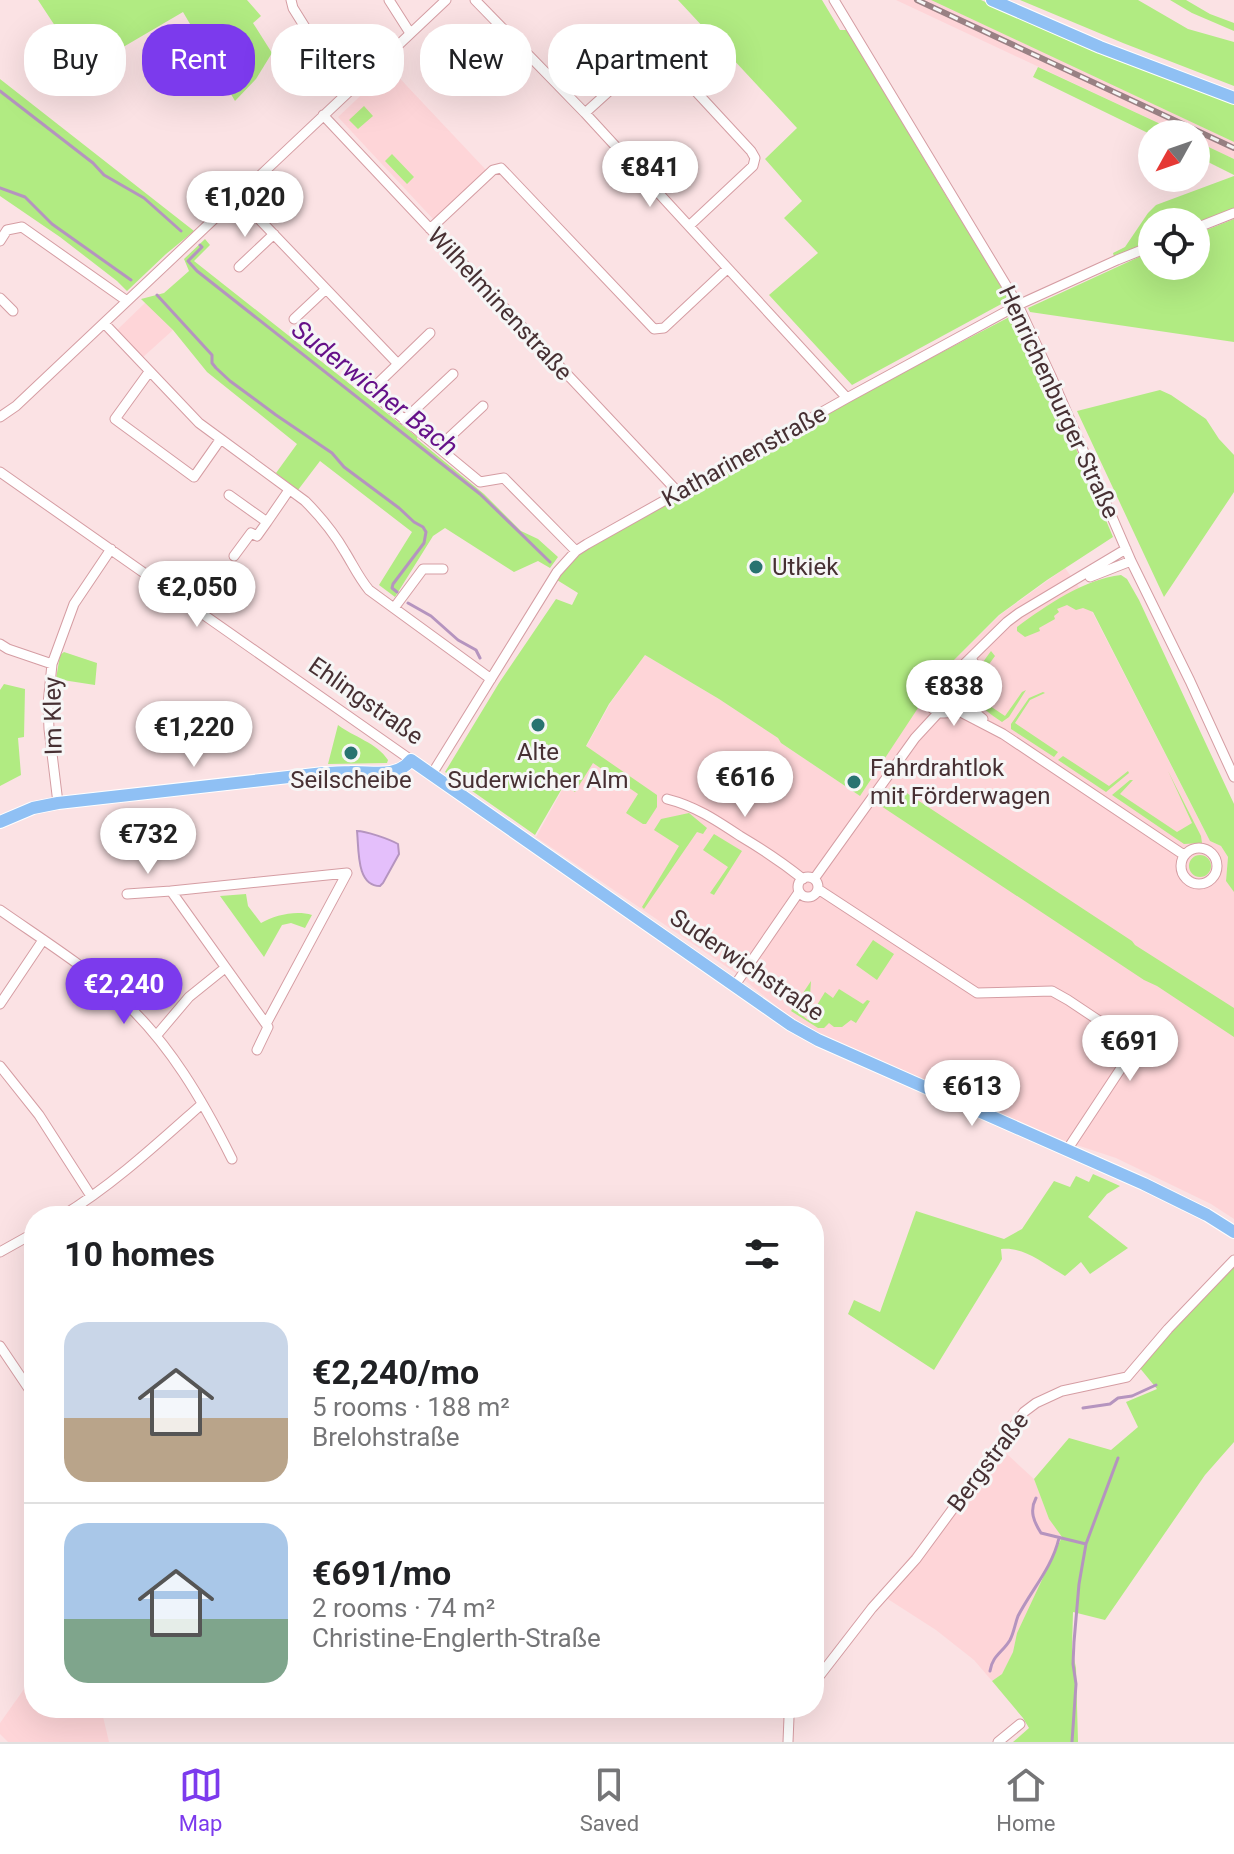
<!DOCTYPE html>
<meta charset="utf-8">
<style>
body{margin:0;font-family:Roboto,sans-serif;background:#f2f2f2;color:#202124;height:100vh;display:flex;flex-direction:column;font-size:30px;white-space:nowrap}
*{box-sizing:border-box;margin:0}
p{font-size:26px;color:#757577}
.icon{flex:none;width:44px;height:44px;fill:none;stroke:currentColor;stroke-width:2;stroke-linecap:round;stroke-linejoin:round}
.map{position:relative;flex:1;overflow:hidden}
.panel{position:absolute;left:24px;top:1206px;width:800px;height:512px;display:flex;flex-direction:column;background:#fff;border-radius:32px;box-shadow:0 8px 32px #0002}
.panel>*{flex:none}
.guide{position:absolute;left:24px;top:24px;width:800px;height:72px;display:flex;gap:16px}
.needle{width:52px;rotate:230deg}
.buttons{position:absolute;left:1138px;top:120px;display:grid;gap:16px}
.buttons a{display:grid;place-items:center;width:72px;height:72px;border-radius:50%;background:#fff;box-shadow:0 8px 32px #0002;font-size:40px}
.price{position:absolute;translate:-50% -68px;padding:0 18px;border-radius:28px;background:#fff;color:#222;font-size:26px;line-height:52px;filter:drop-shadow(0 2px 4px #0008)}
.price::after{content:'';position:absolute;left:50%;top:48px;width:24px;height:18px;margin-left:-12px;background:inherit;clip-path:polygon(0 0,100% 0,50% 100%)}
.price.selected{background:#7c3aed;color:#fff}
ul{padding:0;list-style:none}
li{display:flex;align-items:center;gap:24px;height:200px;padding:0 40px}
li+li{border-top:2px solid #e0e0e0}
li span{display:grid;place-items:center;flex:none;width:224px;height:160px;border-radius:24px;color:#555}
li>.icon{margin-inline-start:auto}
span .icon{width:96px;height:96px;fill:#fffc;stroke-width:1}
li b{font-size:34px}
h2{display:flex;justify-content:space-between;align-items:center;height:96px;padding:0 40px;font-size:34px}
.tag{padding:0 28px;border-radius:32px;background:#fff;box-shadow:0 8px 32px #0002;font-size:28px;line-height:72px}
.tag.selected{background:#7c3aed;color:#fff}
.tabs{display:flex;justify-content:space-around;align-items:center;height:112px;border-top:2px solid #e0e0e0;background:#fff;font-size:22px;color:#757577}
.tabs a{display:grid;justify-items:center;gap:4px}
.tabs .selected{color:#7c3aed}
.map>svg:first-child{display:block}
.built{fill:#fed5d8}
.green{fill:#b1eb82}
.water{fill:#e4bffb;stroke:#b594bf;stroke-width:2}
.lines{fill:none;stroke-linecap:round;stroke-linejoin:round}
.stream{stroke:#b594bf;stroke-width:3}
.minor-casing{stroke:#d59da3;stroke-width:11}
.major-casing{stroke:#fff;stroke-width:14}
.minor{stroke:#fff;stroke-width:9}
.major{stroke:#8fc0f4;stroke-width:12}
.rail-casing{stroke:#998184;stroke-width:6}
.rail{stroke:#f6f6f6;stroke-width:3;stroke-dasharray:9;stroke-linecap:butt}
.poi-dot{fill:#287370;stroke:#f6f6f6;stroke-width:3}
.labels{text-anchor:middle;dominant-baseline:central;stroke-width:6;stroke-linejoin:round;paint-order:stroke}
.street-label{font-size:24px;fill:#473033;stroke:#f6f6f6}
.poi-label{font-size:24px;fill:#473033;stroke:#f6f6f6;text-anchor:start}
.water-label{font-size:26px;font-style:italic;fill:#651189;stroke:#f6f6f6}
</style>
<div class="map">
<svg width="1234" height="1742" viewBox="0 0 1234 1742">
<rect width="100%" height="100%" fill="#fbe2e4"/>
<path class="built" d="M896,0H931L1045,53L1234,142V159L1196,141V134H1182Z
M390,68L487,171L434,220L338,117Z
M146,302L173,330L142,358L117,330Z
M1065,568L1081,590L1210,841L1221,846L1228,857L1226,881L1234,891V1219L1211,1204L1116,1158L1010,1123L877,1065L809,1029L780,1009L737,974L536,837L611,702L645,655L719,699L778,738L781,743L860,796L918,707L924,676L947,667L1000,615Z
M996,1444L1034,1479L1049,1519L1062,1537L1017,1633L1013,1652L1002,1674L992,1681L974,1660L936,1630L880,1594L992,1454Z
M34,1675V1708H101L109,1742H8L0,1734V1723Z"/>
<path class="green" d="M38,0H247L261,16L253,23L272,53L256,79L235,101L183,12L84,70Z
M678,0H822L840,30H847L948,199L1007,294L1005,302L852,385L769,295L818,253L784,218L802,201L765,159L797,128Z
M931,0H981L1105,56L1234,103V142Z
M1020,0H1138L1188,29L1234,42V86L1123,43Z
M1170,0H1186L1210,14L1234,23V31L1192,13Z
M1038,67L1182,134L1152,135L1033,77Z
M0,79L194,231L166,254L127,291L117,281L60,237L0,196Z
M364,106L373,116L358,129L349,120Z
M1196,141L1234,159V175L1196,156Z
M392,154L414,177L407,184L385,161Z
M1234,176V210L1196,226V222H1152V244L1115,260L1113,253L1125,247L1148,213L1156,205Z
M1234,219V342L1030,312L1028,308L1152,251V266H1196V234Z
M205,239L210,245L194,261L417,437V439L484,494L521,531L538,539L558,557L550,568L538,561L514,572L445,528L433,536L395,597L379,585L412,532L320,461L298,490L276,473L297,444L207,372L173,330L141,299L164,293L189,271L184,259Z
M1019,312L1113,537L1047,580L999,615L947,667L924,676L922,687C929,676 937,673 950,673C923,682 925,680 925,708L921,694L918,708L860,796L781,743L778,738L719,699L645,655L609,704L586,746L657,795V807L646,824H643L626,813L638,794L593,763L575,792L564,785L535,835L445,772L499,683L556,599L572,605L578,593L557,580L580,552L848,401Z
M1160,390L1171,395L1206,419L1219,439L1234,455V492L1164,597L1077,411Z
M1121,575L1127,579L1139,600L1234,804V892L1226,881L1228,857L1221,846L1210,841L1093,612L1083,608L1076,610L1067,605L1057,609L1059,612L1054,616L1055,619L1039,628L1040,631L1025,637L1017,631V627C1047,605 1084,579 1121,575Z
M991,651L995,656L977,681L981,700L1005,716L1022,692L1026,690L1009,717L1002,722C961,693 962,691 991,651Z
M64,652L97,663L95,685L56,679L60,655Z
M934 695a11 11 0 1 1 22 0a11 11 0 1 1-22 0Z
M4,684L25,689L24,737L18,738L21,775L0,786V690Z
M1043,692L1045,693L1030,700L1015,723L1058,752L1054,757L1011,729V724L1029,698Z
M338,725C354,737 377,743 388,760L387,763L328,764Z
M1063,756L1109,786L1128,771L1129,773L1106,792L1058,760Z
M1168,771L1201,836L1202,843L1184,844L1112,795L1130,780H1133L1120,794L1177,832L1192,823Z
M893,784L1132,941L1135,945L1234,1008V1037L1157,986L1144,980L878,804Z
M689,813L707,828L703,834L697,832L644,909L642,907L679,846L654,830L661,819Z
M714,834L742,851L714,895L710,893L728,867L703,850Z
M1189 866a11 11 0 1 1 22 0a11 11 0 1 1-22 0Z
M246,894L248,906L261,923C275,915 296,910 312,915L305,928L291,923L282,925L264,957L220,896Z
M873,940L894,954L877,980L856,965Z
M811,981L810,996L799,1013L808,1020L825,992L833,998L839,989L863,1004L867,1000L870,1001L856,1023L851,1020L842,1027H834L829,1023L824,1028H818L791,1011Z
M1093,1174L1120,1186L1107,1194L1088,1217L1128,1248L1090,1274L1081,1262L1065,1276C1046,1265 1024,1246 1001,1249L1002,1259L998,1266L934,1370L848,1314L854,1300L880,1312L916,1211L1004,1239L1022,1229L1054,1181L1070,1187L1076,1176L1089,1182Z
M1234,1266V1442L1205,1475L1105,1620L1073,1612L1072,1648L1076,1668L1078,1742H1013L1029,1728L1023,1718L992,1681L1002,1674L1013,1652L1017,1633L1062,1537L1049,1519L1034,1479L1069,1438L1111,1450L1138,1427L1126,1402L1157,1389L1139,1367Z"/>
<path class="water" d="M357,831C366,831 389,839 398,844L399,854L383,883L380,886C356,886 359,849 357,831Z"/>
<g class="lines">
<path class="stream" d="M0,91L93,163L104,175L144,198L181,231
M0,188L25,197L52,224L131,280
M200,245L202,247L188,261L197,271L480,494L550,562
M157,295L212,355V363L216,368L230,381L276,415L332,453L344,467L399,508L414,522L423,527L426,532L424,543L393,584L392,588L397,592
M408,603L431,616L458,640L476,650L480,658
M1083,1408L1110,1404L1118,1398L1132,1396L1156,1385
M1036,1498C1029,1511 1034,1522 1041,1533L1086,1544
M990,1671C992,1656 1003,1652 1010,1640C1014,1632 1015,1624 1018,1616C1032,1589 1052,1568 1059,1538
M1072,1742L1076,1684L1073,1664L1074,1642L1079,1584L1086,1544L1118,1458"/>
<g class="minor-casing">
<path id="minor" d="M291,0L293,8L346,93
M389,0L410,33
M475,0L585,113L847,398
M834,0L1018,305L1051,376L1131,561L1190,681L1234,777
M585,113L649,55L659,54L664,57L751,151L755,158L753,166L689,226
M323,115L678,492
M237,196L398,364L370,391L480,482L504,478L576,551
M1196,228L1234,213
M430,229L493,170L501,168L654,329L664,328L727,269
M0,241L7,230L22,227L127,301
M239,267L274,234
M0,298L13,311
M294,319L326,289
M104,323L199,423L305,501C320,516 334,533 345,552C353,565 359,578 369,590L491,679
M398,364L430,333
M149,372L115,419L194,477L220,440
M0,417L16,406L446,0
M404,420L453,374
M439,447L483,406
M0,472L411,760
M229,495L267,522L289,490
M234,556L251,533L257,536L267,522
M1090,577L1131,561
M394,608L423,569H443
M0,644L8,649L52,664
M927 696a17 17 0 1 1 34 0a17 17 0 1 1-34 0Z
M949,679L1007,622L1019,613L1126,549
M958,685L973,661
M961,701L983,719
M955,709L1003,734L1184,855
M432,774L557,572L576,551L587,544L847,398L1018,305L1117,260L1152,246
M667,799C695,806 716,820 740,836C762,849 783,863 803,879
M58,803L49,729L48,704L52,664L74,604L111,549
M1181 866a18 18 0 1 1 36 0a18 18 0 1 1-36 0Z
M347,873L266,1024L171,891Z
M798 887a10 10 0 1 1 20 0a10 10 0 1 1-20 0Z
M814,879L915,738L939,712
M818,889L977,993L1052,991L1068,1000L1101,1022
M127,894L171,891
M0,910C40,938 83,965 120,998C169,1042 203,1101 232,1159
M735,985L799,892
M0,1004L43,940
M156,1036L189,997L225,968
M257,1050L268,1027L266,1024
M0,1066L39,1115L91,1196
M1067,1150L1135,1047L1110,1028
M62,1216C113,1185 158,1143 202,1104
M0,1252L34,1233
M0,1346L31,1392
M814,1683L872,1608L916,1559L1024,1412L1036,1403L1062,1391L1127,1377L1168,1329L1234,1260
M788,1742L789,1717L792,1708
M998,1742L1020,1724"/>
</g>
<g class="major-casing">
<path id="major" d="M992,0L1100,47L1234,98
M0,822L33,808L58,803L324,773C333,773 341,772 350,772C372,771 396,779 411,760L791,1025L818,1040L1144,1184L1207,1215L1234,1232"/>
</g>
<use href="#minor" class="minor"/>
<use href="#major" class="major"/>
<g class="rail-casing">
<path id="rail" d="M917,0L1234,148"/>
</g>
<use href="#rail" class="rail"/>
</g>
<g class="poi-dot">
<circle cx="756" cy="567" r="8"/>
<circle cx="538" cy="725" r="8"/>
<circle cx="351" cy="753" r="8"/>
<circle cx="854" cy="782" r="8"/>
</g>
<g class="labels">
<g class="street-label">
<text transform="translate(500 304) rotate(47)">Wilhelminenstraße</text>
<text transform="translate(1059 402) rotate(65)">Henrichenburger Straße</text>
<text transform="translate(744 456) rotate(-29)">Katharinenstraße</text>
<text transform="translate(366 701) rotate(35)">Ehlingstraße</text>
<text transform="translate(53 716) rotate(-91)">Im Kley</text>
<text transform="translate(747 965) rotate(34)">Suderwichstraße</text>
<text transform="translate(988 1462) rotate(-53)">Bergstraße</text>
</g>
<g class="poi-label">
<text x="772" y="567">Utkiek</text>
<text x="538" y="752" text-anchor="middle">Alte<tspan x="538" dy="28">Suderwicher Alm</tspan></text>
<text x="870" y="768">Fahrdrahtlok<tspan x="870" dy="28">mit Förderwagen</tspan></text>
<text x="351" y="780" text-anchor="middle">Seilscheibe</text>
</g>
<g class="water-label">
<text transform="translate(375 388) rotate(38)">Suderwicher Bach</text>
</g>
</g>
</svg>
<div class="buttons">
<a><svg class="needle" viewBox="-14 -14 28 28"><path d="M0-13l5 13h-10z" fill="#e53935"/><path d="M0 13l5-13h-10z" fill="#757577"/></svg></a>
<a><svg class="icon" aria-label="locate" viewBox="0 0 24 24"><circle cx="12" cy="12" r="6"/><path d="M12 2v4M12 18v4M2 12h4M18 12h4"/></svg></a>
</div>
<b class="price" style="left:650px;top:209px">€841</b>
<b class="price" style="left:245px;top:239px">€1,020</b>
<b class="price" style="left:197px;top:629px">€2,050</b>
<b class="price" style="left:954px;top:728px">€838</b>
<b class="price" style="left:194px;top:769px">€1,220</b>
<b class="price" style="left:745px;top:819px">€616</b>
<b class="price" style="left:148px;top:876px">€732</b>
<b class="price selected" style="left:124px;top:1026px">€2,240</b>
<b class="price" style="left:1130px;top:1083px">€691</b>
<b class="price" style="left:972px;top:1128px">€613</b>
<div class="guide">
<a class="tag">Buy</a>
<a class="tag selected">Rent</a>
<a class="tag">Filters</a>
<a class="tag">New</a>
<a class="tag">Apartment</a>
</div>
<section class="panel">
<h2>10 homes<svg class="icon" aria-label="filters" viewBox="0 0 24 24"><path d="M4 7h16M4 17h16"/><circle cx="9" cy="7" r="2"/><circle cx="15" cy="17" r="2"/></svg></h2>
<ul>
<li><span style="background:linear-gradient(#c9d6e8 60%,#b9a48a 0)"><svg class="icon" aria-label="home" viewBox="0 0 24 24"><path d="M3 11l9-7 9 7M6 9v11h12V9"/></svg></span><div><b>€2,240/mo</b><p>5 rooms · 188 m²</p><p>Brelohstraße</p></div></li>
<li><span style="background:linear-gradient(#a9c7e8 60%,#7fa58c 0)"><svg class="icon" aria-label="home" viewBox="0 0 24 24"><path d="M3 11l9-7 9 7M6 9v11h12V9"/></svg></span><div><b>€691/mo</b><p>2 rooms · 74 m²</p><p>Christine-Englerth-Straße</p></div></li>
</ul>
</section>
</div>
<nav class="tabs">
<a class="selected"><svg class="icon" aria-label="map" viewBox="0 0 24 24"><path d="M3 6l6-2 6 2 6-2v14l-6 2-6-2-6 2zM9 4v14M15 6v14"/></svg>Map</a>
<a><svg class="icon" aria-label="saved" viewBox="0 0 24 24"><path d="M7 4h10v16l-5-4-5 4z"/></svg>Saved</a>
<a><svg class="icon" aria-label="home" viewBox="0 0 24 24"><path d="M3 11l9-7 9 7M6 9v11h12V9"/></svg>Home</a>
</nav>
